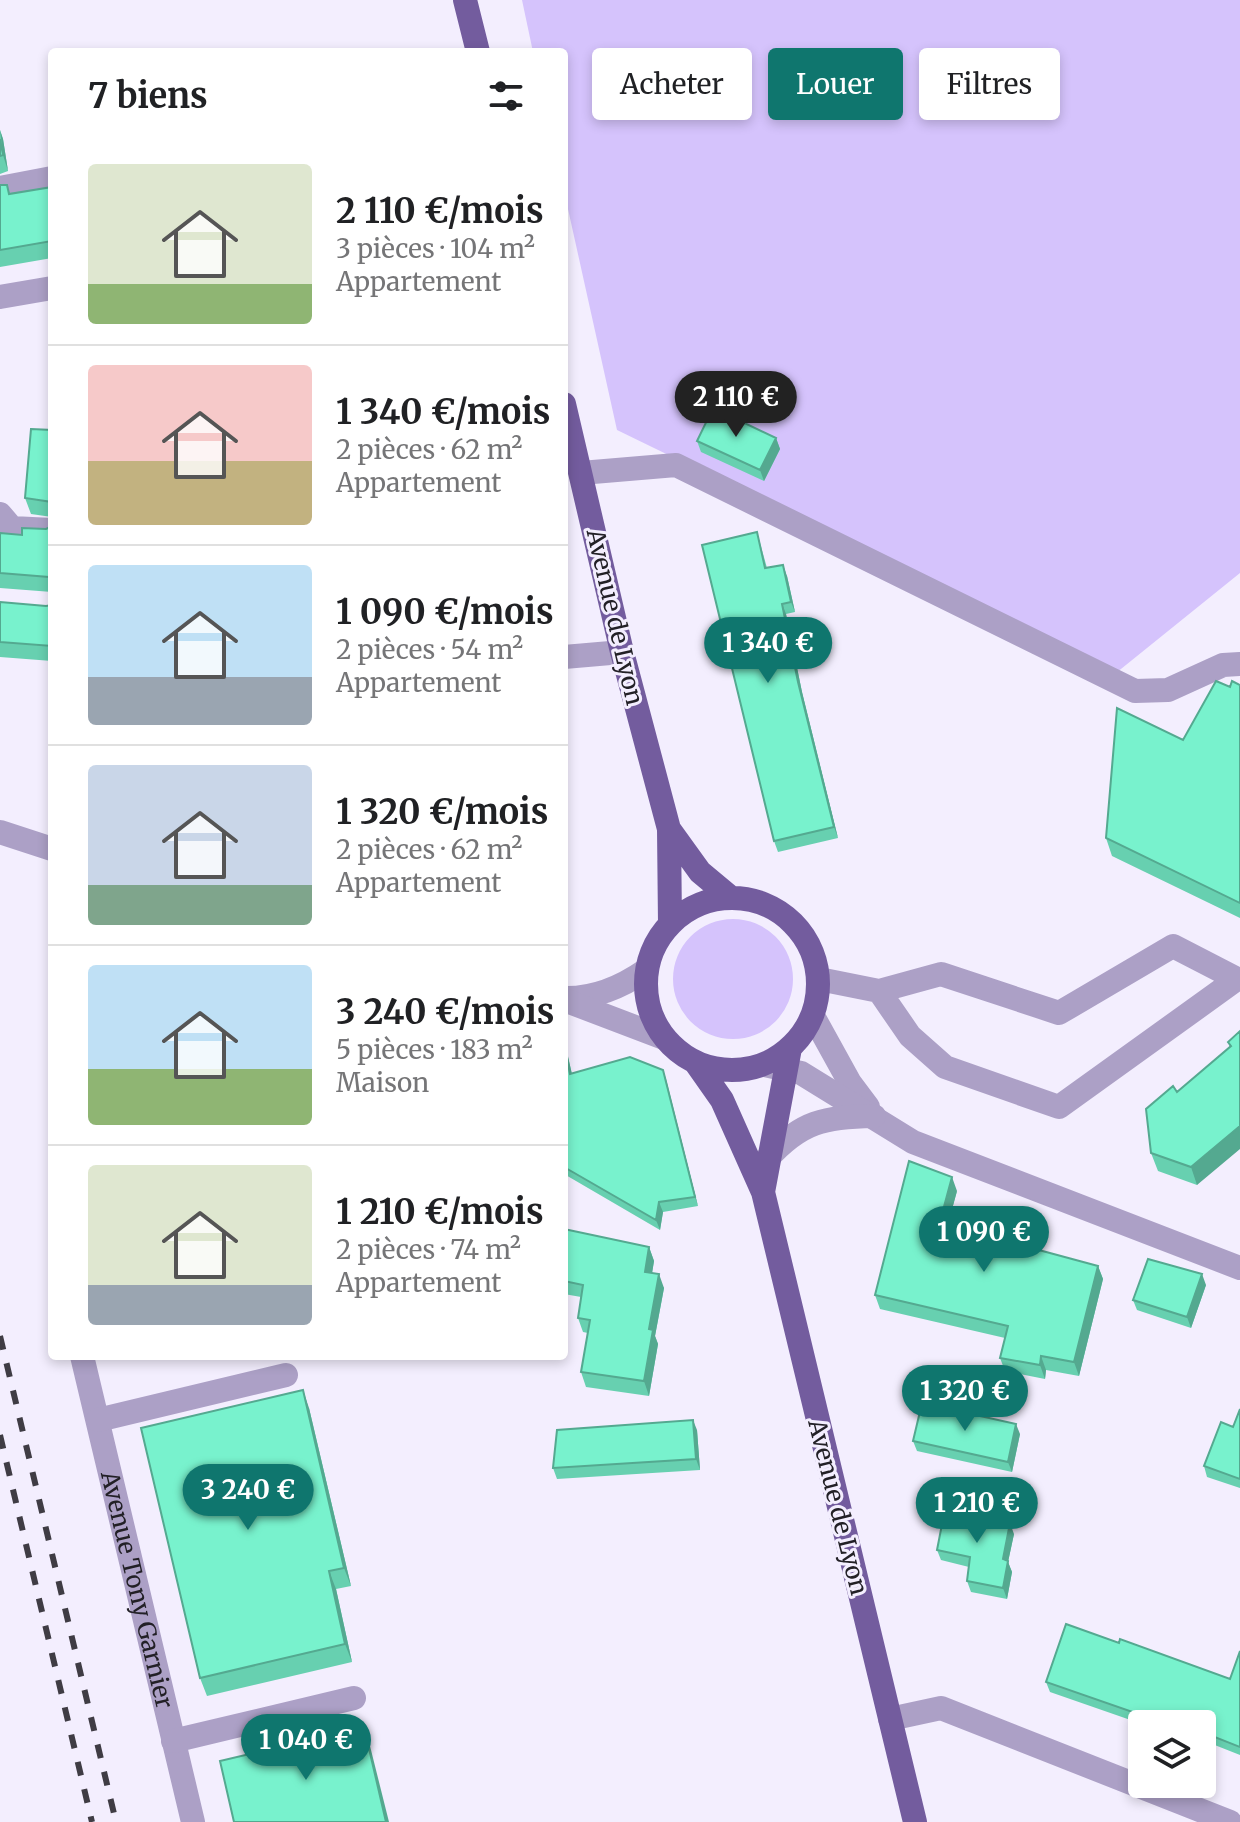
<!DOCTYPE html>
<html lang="fr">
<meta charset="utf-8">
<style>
body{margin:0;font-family:Merriweather,serif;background:#f2f2f2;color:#202124;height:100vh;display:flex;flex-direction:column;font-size:30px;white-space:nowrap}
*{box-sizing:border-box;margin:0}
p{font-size:26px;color:#757577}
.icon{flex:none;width:44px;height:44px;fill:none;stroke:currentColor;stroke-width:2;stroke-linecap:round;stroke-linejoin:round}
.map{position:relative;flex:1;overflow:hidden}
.details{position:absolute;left:48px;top:48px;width:520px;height:1312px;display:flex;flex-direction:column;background:#fff;border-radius:8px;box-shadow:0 4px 12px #0003}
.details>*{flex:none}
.top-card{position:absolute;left:592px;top:48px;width:528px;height:72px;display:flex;gap:16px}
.fabs{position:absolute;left:1128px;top:1710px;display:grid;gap:16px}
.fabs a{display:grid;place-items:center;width:88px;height:88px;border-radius:8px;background:#fff;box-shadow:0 4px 12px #0003;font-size:40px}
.price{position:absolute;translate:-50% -68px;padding:0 18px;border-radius:28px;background:#0f766e;color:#fff;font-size:26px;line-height:52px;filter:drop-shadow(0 2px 4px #0008)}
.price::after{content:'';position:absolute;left:50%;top:48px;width:24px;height:18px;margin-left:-12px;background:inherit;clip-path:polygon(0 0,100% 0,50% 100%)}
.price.active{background:#222;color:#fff}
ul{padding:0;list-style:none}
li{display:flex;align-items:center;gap:24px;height:200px;padding:0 40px}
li+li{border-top:2px solid #e0e0e0}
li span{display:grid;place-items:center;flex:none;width:224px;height:160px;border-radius:8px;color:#555}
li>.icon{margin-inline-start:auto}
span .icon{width:96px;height:96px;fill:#fffc;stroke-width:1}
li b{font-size:34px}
h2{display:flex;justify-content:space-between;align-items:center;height:96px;padding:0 40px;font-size:34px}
.tag{padding:0 28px;border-radius:8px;background:#fff;box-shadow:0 4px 12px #0003;font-size:28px;line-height:72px}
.tag.active{background:#0f766e;color:#fff}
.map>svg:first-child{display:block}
.green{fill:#d5c3fc}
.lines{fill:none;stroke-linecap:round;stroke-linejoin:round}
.minor{stroke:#aca0c6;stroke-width:24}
.major{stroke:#735c9e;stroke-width:24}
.rail{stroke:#3f3c44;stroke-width:6;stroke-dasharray:14 14;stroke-linecap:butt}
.wall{fill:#67d0b0}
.shaded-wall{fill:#54a990}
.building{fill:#78f2cd;stroke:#54a990;stroke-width:2}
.labels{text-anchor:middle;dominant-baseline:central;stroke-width:6;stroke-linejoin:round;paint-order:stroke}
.street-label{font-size:24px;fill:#222026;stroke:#f3eefe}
</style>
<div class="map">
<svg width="1240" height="1822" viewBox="0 0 1240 1822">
<rect width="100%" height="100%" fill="#f3eefe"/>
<path class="green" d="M522,0H1240V573L1116,673L617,430L564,191V52H533Z
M673 979a60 60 0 1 1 120 0a60 60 0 1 1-120 0Z"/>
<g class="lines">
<g class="minor">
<path d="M0,188L52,178"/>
<path d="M0,297L52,288"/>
<path d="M581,473L676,465L1135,691L1168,690L1223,665L1240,664"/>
<path d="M0,514L12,528L52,530"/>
<path d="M564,657L622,652"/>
<path d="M0,832L52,849"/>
<path d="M819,979L879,991L910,1036L945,1067L1059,1107L1237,979L1173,946L1059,1013L941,974L879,991"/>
<path d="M567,998C597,998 623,986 646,970"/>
<path d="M564,1000L664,1038"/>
<path d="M813,1016L850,1083L868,1107"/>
<path d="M764,1065L801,1073L913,1142L1240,1268"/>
<path d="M767,1159C801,1121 825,1117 874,1116"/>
<path id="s1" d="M82,1356L193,1822"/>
<path d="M98,1420L286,1375"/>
<path d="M890,1719L941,1708L1230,1822"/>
<path d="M173,1741L354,1698"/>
</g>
<path class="major" d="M465,0L478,52
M564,404L622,652L669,829L670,924
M669,829L700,872L730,897
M646 984a86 86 0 1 1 172 0a86 86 0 1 1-172 0Z
M696,1063L722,1100L763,1192L915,1822
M763,1192L790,1048"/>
<path class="rail" d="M0,1336L116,1822
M0,1435L92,1822"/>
</g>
<path class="wall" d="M0,130L3,139L8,171L0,174Z
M0,185H7L10,193L52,187V258L0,267Z
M52,430V517L31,514L25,498Z
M776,438L780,449L764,481L701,452L697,441Z
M52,526V592L0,588V533L22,535L46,529Z
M757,532L767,568L787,576L795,612L786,614L802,692L838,838L778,852L774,841Z
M0,602L46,606L52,605V661L0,657Z
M1240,685V918L1112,856L1106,838L1183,740L1230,687Z
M1240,1031L1197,1185L1158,1171L1151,1153L1177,1092L1230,1048L1228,1042Z
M564,1041L572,1074L663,1070L698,1206L663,1212L660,1230L564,1174Z
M957,1191L950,1216L1027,1235L1031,1248L1098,1266L1103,1279L1079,1376L1046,1370L1045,1379L1005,1371L1000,1358L1005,1338L880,1309L875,1295Z
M564,1229L649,1247L654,1261L652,1273L664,1288L655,1336L658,1344L649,1396L586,1387L581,1372L588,1333L583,1332L578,1318L581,1297L564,1294Z
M1206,1285L1191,1328L1137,1310L1133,1300Z
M309,1408L351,1586L336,1589L352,1662L207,1696L200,1678Z
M1240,1409V1488L1207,1477L1204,1466L1233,1427Z
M697,1430L700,1470L557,1479L553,1468Z
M1020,1434L1012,1472L917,1451L913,1441Z
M1014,1534L1008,1562L1012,1572L1007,1599L971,1592L967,1581L969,1567L941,1560L937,1550Z
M1119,1643L1230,1679L1240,1651V1755L1202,1740V1724H1142L1050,1692L1046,1682Z"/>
<path class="shaded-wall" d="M0,130L3,139L8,171L3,155Z
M776,438L780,449L764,481L760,470Z
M783,565L787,576L795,612L791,602Z
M782,604L786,614L802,692L838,838L834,827L798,682Z
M564,1041L566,1047L574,1084L570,1074Z
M663,1070L666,1079L698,1206L695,1197Z
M1240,1126V1149L1197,1185L1191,1167Z
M952,1177L957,1191L947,1228L942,1214Z
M659,1202L663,1212L660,1230L656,1220Z
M1027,1235L1032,1249L1024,1246Z
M649,1247L654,1261L650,1286L645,1272Z
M1098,1266L1103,1279L1079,1376L1074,1362Z
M659,1274L664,1288L655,1336L658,1344L649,1396L644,1381L649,1329Z
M1202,1274L1206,1285L1191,1328L1187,1317Z
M1041,1356L1046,1370L1045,1379L1040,1365Z
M303,1390L309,1408L351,1586L344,1568Z
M693,1420L697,1430L700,1470L696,1459Z
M1016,1424L1020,1434L1012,1472L1008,1462Z
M1010,1523L1014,1534L1008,1562L1012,1572L1007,1599L1003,1588V1559Z
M329,1571L336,1589L352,1662L345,1644Z
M364,1727L370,1746L389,1822H386Z"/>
<path class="building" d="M0,139L3,155L0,156Z
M0,185H7L9,194L52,187V241L0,250Z
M713,408L776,438L760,470L697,441Z
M31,429L52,430V502L25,498Z
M52,526V579L49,577L0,573V533L22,535V528L46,529Z
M757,532L765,568L783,565L791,602L782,604L798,682L834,827L774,841L702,545Z
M0,602L46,606L52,605V646L0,642Z
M1216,681L1230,687L1232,681L1240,685V903L1106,838L1117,708L1183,740Z
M1240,1031V1126L1191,1167L1151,1153L1146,1109L1173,1086L1177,1092L1231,1046L1228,1042Z
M564,1044L570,1074L630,1057L663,1070L695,1197L659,1202L656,1220L564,1167Z
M909,1161L952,1177L942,1214L1027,1235L1024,1246L1098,1266L1074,1362L1041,1356L1040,1365L1000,1358L1008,1326L875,1295Z
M564,1229L649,1247L645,1272L659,1274L649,1329L653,1330L644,1381L581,1372L590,1320L578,1318L583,1285L564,1281Z
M1148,1259L1202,1274L1187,1317L1133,1300Z
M303,1390L344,1568L329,1571L345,1644L200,1678L141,1428Z
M922,1403L1016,1424L1008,1462L913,1441Z
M1240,1409V1479L1204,1466L1221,1422L1233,1427Z
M693,1420L696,1459L553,1468L557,1430Z
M945,1509L1010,1523L1003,1559L1008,1561L1003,1588L967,1581L970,1557L937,1550Z
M1066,1624L1119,1643L1120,1639L1230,1679L1240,1651V1747L1202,1732V1724H1167L1046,1682Z
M364,1727L386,1822H234L220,1761Z"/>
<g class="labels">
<g class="street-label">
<text transform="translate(615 617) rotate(77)">Avenue de Lyon</text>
<text transform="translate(838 1507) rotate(76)">Avenue de Lyon</text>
<text stroke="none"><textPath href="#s1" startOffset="240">Avenue Tony Garnier</textPath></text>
</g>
</g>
</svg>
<div class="fabs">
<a><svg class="icon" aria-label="layers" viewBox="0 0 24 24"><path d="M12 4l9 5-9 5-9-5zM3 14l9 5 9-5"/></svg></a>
</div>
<b class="price active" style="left:736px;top:439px">2 110 €</b>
<b class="price" style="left:768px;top:685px">1 340 €</b>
<b class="price" style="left:984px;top:1274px">1 090 €</b>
<b class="price" style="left:965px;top:1433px">1 320 €</b>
<b class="price" style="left:248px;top:1532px">3 240 €</b>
<b class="price" style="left:977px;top:1545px">1 210 €</b>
<b class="price" style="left:306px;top:1782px">1 040 €</b>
<div class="top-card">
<a class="tag">Acheter</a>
<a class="tag active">Louer</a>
<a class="tag">Filtres</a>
</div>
<section class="details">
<h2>7 biens<svg class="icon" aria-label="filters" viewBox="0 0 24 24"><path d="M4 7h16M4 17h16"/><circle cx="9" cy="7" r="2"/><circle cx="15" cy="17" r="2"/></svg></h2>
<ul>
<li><span style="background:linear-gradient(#dfe7d0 75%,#8fb573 0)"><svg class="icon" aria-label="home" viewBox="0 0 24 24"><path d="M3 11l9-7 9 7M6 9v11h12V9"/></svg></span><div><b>2 110 €/mois</b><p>3 pièces · 104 m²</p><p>Appartement</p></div></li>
<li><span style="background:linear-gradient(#f6c9c9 60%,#c2b280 0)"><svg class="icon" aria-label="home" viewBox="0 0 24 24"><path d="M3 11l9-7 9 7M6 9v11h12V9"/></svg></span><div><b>1 340 €/mois</b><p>2 pièces · 62 m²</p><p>Appartement</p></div></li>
<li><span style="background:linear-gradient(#bfe0f5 70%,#9aa5b1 0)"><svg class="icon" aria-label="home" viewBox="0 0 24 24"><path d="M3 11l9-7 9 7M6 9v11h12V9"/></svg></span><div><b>1 090 €/mois</b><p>2 pièces · 54 m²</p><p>Appartement</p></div></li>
<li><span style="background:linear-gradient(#c9d6e8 75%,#7fa58c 0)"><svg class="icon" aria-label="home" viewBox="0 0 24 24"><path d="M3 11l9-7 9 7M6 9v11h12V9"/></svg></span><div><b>1 320 €/mois</b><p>2 pièces · 62 m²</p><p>Appartement</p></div></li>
<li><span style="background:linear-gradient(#bfe0f5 65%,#8fb573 0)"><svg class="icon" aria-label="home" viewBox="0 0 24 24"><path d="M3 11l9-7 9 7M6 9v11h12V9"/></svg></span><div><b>3 240 €/mois</b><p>5 pièces · 183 m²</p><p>Maison</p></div></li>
<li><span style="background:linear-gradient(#dfe7d0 75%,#9aa5b1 0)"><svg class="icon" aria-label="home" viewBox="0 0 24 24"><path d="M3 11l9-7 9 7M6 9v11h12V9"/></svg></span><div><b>1 210 €/mois</b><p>2 pièces · 74 m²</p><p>Appartement</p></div></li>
</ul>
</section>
</div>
